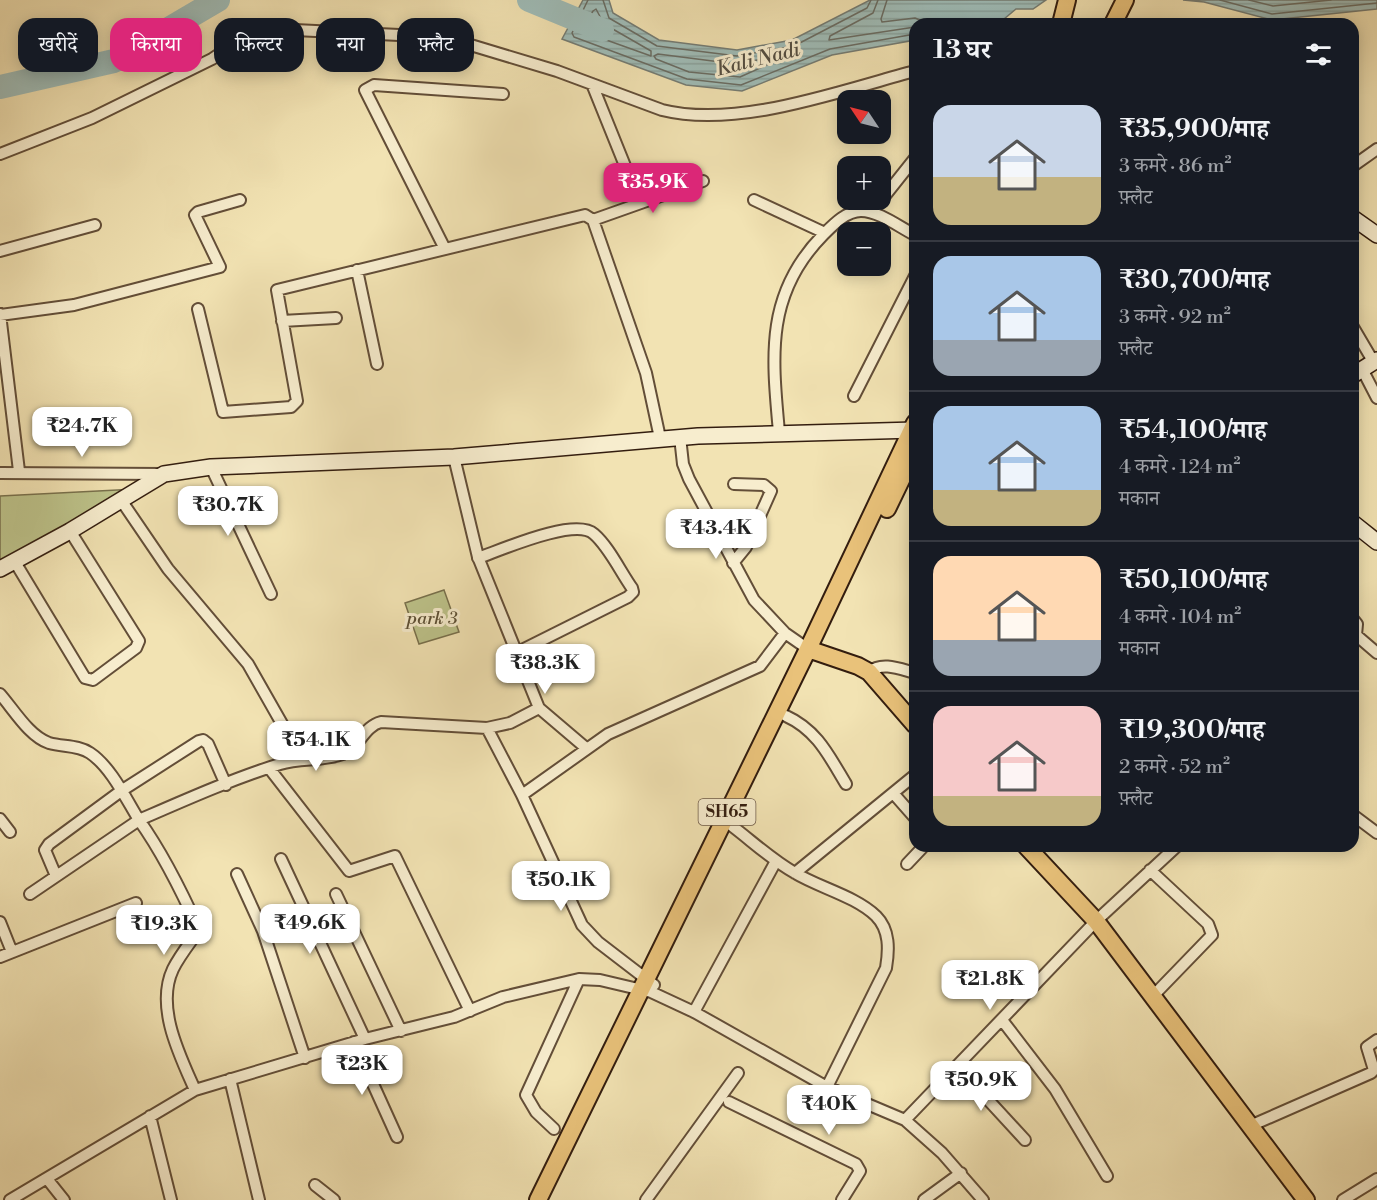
<!DOCTYPE html>
<html lang="hi">
<meta charset="utf-8">
<style>
body{margin:0;font-family:"Libre Bodoni","Noto Serif Devanagari",serif;background:#242831;color:#f1f3f6;height:100vh;display:flex;flex-direction:column;font-size:22px;white-space:nowrap}
*{box-sizing:border-box;margin:0}
p{font-size:20px;color:#9ea1a6}
.icon{flex:none;width:33px;height:33px;fill:none;stroke:currentColor;stroke-width:2;stroke-linecap:round;stroke-linejoin:round}
.map{position:relative;flex:1;overflow:hidden}
.side{position:absolute;left:909px;top:18px;width:450px;height:834px;display:flex;flex-direction:column;background:#171b24;border-radius:18px;box-shadow:0 3px 15px #0003}
.side>*{flex:none}
.top-card{position:absolute;left:18px;top:18px;width:570px;height:54px;display:flex;gap:12px}
.needle{width:39px;rotate:305deg}
.controls{position:absolute;left:837px;top:90px;display:grid;gap:12px}
.controls a{display:grid;place-items:center;width:54px;height:54px;border-radius:12px;background:#171b24;box-shadow:0 3px 15px #0003;font-size:30px}
.price{position:absolute;translate:-50% -51px;padding:0 14px;border-radius:12px;background:#fff;color:#222;font-size:20px;line-height:39px;filter:drop-shadow(0 2px 3px #0008)}
.price::after{content:'';position:absolute;left:50%;top:36px;width:18px;height:14px;margin-left:-9px;background:inherit;clip-path:polygon(0 0,100% 0,50% 100%)}
.price.selected{background:#db2777;color:#fff}
ul{padding:0;list-style:none}
li{display:flex;align-items:center;gap:18px;height:150px;padding:0 24px}
li+li{border-top:2px solid #363941}
li span{display:grid;place-items:center;flex:none;width:168px;height:120px;border-radius:18px;color:#555}
li>.icon{margin-inline-start:auto}
span .icon{width:72px;height:72px;fill:#fffc;stroke-width:1}
li b{font-size:26px}
h2{display:flex;justify-content:space-between;align-items:center;height:72px;padding:0 24px;font-size:26px}
.tag{padding:0 21px;border-radius:18px;background:#171b24;box-shadow:0 3px 15px #0003;font-size:21px;line-height:54px}
.tag.selected{background:#db2777;color:#fff}
.map>svg:first-child{display:block}
.green{fill:#bdc38a;stroke:#78704c;stroke-width:1.5}
.water{fill:url(#water-rules);stroke:#747c74;stroke-width:1.5}
.lines{fill:none;stroke-linecap:round;stroke-linejoin:round}
.shore{stroke:#696c63;stroke-width:1.5}
.river{stroke:#9fbcb7;stroke-width:24}
.street-casing{stroke:#634e38;stroke-width:14}
.secondary-casing{stroke:#331d0f;stroke-width:18}
.primary-casing{stroke:#331d0f;stroke-width:20}
.street{stroke:#f7edce;stroke-width:10}
.secondary{stroke:#f7edce;stroke-width:15}
.primary{stroke:#e9c27a;stroke-width:16}
.labels{text-anchor:middle;dominant-baseline:central;stroke-width:6;stroke-linejoin:round;paint-order:stroke}
.shield{fill:#f7edce;stroke:#6e5b48;stroke-width:1.5}
.shield-label{font-size:16px;font-weight:bold;fill:#331d0f}
.park-label{font-size:18px;font-style:italic;fill:#5c4f34;stroke:#f7edce}
.water-label{font-size:20px;font-style:italic;fill:#534d41;stroke:#f7edce}
</style>
<div class="map">
<svg width="1377" height="1200" viewBox="0 0 1377 1200">
<defs>
<pattern id="water-rules" width="6" height="5" patternUnits="userSpaceOnUse" patternTransform="scale(1.5)"><rect width="6" height="5" fill="#9fbcb7"/><path d="M0 2.5h6" fill="none" stroke="#89a19c"/></pattern>
</defs>
<rect width="100%" height="100%" fill="#f2e3b3"/>
<filter id="stains"><feTurbulence type="fractalNoise" baseFrequency=".00333" numOctaves="4"/><feColorMatrix values="0 0 0 0 .2 0 0 0 0 .09 0 0 0 0 .02 0 0 0 .5 -.17"/></filter>
<radialGradient id="worn" r=".72"><stop offset=".6" stop-color="#630" stop-opacity="0"/><stop offset="1" stop-color="#630" stop-opacity=".3"/></radialGradient>
<path class="green" d="M137,489L0,563V496Z
M444,590L459,632L419,644L405,603Z"/>
<path class="water" d="M583,0H609L613,13L659,40L737,50L792,40L870,0H1046L1033,9H1016L998,24H915V40L832,55L742,91L686,85L562,39Z
M1183,0H1377V9L1272,20L1204,2Z"/>
<g class="lines">
<path class="shore" d="M588,0L572,33L574,37L687,79L741,85L830,49L915,34
M603,0L609,18L657,46L737,56L794,46L867,8L871,0
M878,0L873,13L830,36L829,40L915,27
M887,0L881,19L882,22L915,18L930,24
M1220,0L1272,14L1377,3
M1249,0L1273,6L1331,0
M596,9L604,24L651,51V56L584,32L583,28L593,11Z
M658,54L736,64L774,57L778,60L740,77L689,72L656,59L654,56Z"/>
<path class="river" d="M529,0L602,30
M0,87L114,61L218,0"/>
<g class="street-casing">
<path id="street" d="M592,84L640,203
M0,154L92,118L212,59L246,36L274,29L420,36L464,43L557,71L662,110C738,129 839,91 915,71
M1353,166L1377,149
M754,200L825,233
M872,212L915,158
M593,220L703,181
M445,249L365,90L374,85L503,94
M0,251L95,225
M357,270L377,364
M198,309L223,412L291,407L297,401L277,290L585,215L593,220L646,373L660,438
M0,314L19,471
M0,315L74,305L220,267L195,215L198,212L240,200
M282,321L336,318
M1353,327L1373,361
M1362,369L1377,398
M854,396L915,276
M779,432C772,356 765,294 823,235C833,225 846,211 861,211C879,211 899,227 915,235
M680,437L683,464L689,479L754,600L785,633L808,649
M454,457L478,557L539,708
M211,467L271,594
M0,473L164,474
M121,500L168,569L248,664L302,759
M478,558C501,550 575,517 594,534C609,547 620,571 632,588L633,592L628,597L516,653
M15,562L85,678L93,680L136,648L139,641L70,531
M733,563L746,547L771,491L764,485L734,484
M1353,619L1357,624L1356,635L1377,653
M869,672C882,661 900,669 915,673
M0,694C14,710 29,736 49,743C63,747 78,745 90,753C111,767 126,799 139,820L30,894
M786,716C817,730 829,756 846,784
M487,728L522,795L582,925L598,942L654,985
M269,768L349,871L395,856L470,1011
M893,793L915,818
M522,795L608,734L760,666L785,633
M1353,815L1377,833
M0,819L10,832
M732,826C753,842 772,860 795,873C820,888 855,896 876,916C890,930 889,950 886,968L827,1087
M281,859L365,1039
M907,864L924,846
M1150,870L1208,924L1212,935L1153,996
M795,873L915,775
M237,874L263,931L305,1058
M56,876L45,850L49,844L121,791L199,741L203,740L208,744L226,785
M336,894L401,1031
M0,922L12,952
M0,957L136,903
M694,1012L776,861
M1002,1020L1055,1089L1107,1176
M354,1042L397,1137
M957,1066L1025,1140
M230,1079L259,1200
M195,1090C180,1056 155,1007 173,969C180,955 190,943 199,930C182,892 164,855 139,820C185,800 232,779 280,764C300,758 324,761 343,754C359,748 364,726 381,722L487,728L510,723L539,708L586,748
M729,1102L856,1164L860,1171L842,1200
M150,1116L171,1200
M905,1120L1096,921L1177,846
M1250,1126L1371,1073L1374,1070L1367,1047L1377,1040
M554,1129L536,1112L526,1095L579,979
M48,1180L64,1200
M315,1185L334,1200
M10,1200L195,1090L365,1039L454,1017L503,997L579,979L600,980L651,992L694,1012L827,1087L905,1120L942,1153L983,1200
M646,1200L738,1073
M924,1200L961,1173
M1343,1200L1377,1179"/>
</g>
<g class="secondary-casing">
<path id="secondary" d="M1353,218L1377,235
M1353,375L1377,360
M1353,523L1377,542
M0,569L70,531L164,474L211,467L454,457L698,436L915,430"/>
</g>
<g class="primary-casing">
<path id="primary" d="M1061,24L1067,0
M1113,24L1125,0
M887,509L915,451
M808,649L858,666L869,672L915,725
M1026,846L1096,921L1306,1200
M538,1200L808,649L915,423"/>
</g>
<use href="#street" class="street"/>
<use href="#secondary" class="secondary"/>
<use href="#primary" class="primary"/>
</g>
<g class="labels">
<rect class="shield" x="698.5" y="799" width="57" height="26" rx="4.5"/>
<g class="shield-label">
<text x="727" y="812">SH65</text>
</g>
<g class="park-label">
<text x="432" y="618">park 3</text>
</g>
<g class="water-label">
<text transform="translate(758 60) rotate(-14)">Kali Nadi</text>
</g>
</g>
<rect width="100%" height="100%" filter="url(#stains)"/>
<rect width="100%" height="100%" fill="url(#worn)"/>
</svg>
<div class="controls">
<a><svg class="needle" viewBox="-14 -14 28 28"><path d="M0-13l5 13h-10z" fill="#e53935"/><path d="M0 13l5-13h-10z" fill="#9ea1a6"/></svg></a>
<a>+</a>
<a>−</a>
</div>
<b class="price selected" style="left:653px;top:214px">₹35.9K</b>
<b class="price" style="left:82px;top:458px">₹24.7K</b>
<b class="price" style="left:228px;top:537px">₹30.7K</b>
<b class="price" style="left:716px;top:560px">₹43.4K</b>
<b class="price" style="left:545px;top:695px">₹38.3K</b>
<b class="price" style="left:316px;top:772px">₹54.1K</b>
<b class="price" style="left:561px;top:912px">₹50.1K</b>
<b class="price" style="left:310px;top:955px">₹49.6K</b>
<b class="price" style="left:164px;top:956px">₹19.3K</b>
<b class="price" style="left:990px;top:1011px">₹21.8K</b>
<b class="price" style="left:362px;top:1096px">₹23K</b>
<b class="price" style="left:981px;top:1112px">₹50.9K</b>
<b class="price" style="left:829px;top:1136px">₹40K</b>
<div class="top-card">
<a class="tag">खरीदें</a>
<a class="tag selected">किराया</a>
<a class="tag">फ़िल्टर</a>
<a class="tag">नया</a>
<a class="tag">फ़्लैट</a>
</div>
<section class="side">
<h2>13 घर<svg class="icon" aria-label="filters" viewBox="0 0 24 24"><path d="M4 7h16M4 17h16"/><circle cx="9" cy="7" r="2"/><circle cx="15" cy="17" r="2"/></svg></h2>
<ul>
<li><span style="background:linear-gradient(#c9d6e8 60%,#c2b280 0)"><svg class="icon" aria-label="home" viewBox="0 0 24 24"><path d="M3 11l9-7 9 7M6 9v11h12V9"/></svg></span><div><b>₹35,900/माह</b><p>3 कमरे · 86 m²</p><p>फ़्लैट</p></div></li>
<li><span style="background:linear-gradient(#a9c7e8 70%,#9aa5b1 0)"><svg class="icon" aria-label="home" viewBox="0 0 24 24"><path d="M3 11l9-7 9 7M6 9v11h12V9"/></svg></span><div><b>₹30,700/माह</b><p>3 कमरे · 92 m²</p><p>फ़्लैट</p></div></li>
<li><span style="background:linear-gradient(#a9c7e8 70%,#c2b280 0)"><svg class="icon" aria-label="home" viewBox="0 0 24 24"><path d="M3 11l9-7 9 7M6 9v11h12V9"/></svg></span><div><b>₹54,100/माह</b><p>4 कमरे · 124 m²</p><p>मकान</p></div></li>
<li><span style="background:linear-gradient(#ffd9b3 70%,#9aa5b1 0)"><svg class="icon" aria-label="home" viewBox="0 0 24 24"><path d="M3 11l9-7 9 7M6 9v11h12V9"/></svg></span><div><b>₹50,100/माह</b><p>4 कमरे · 104 m²</p><p>मकान</p></div></li>
<li><span style="background:linear-gradient(#f6c9c9 75%,#c2b280 0)"><svg class="icon" aria-label="home" viewBox="0 0 24 24"><path d="M3 11l9-7 9 7M6 9v11h12V9"/></svg></span><div><b>₹19,300/माह</b><p>2 कमरे · 52 m²</p><p>फ़्लैट</p></div></li>
</ul>
</section>
</div>
